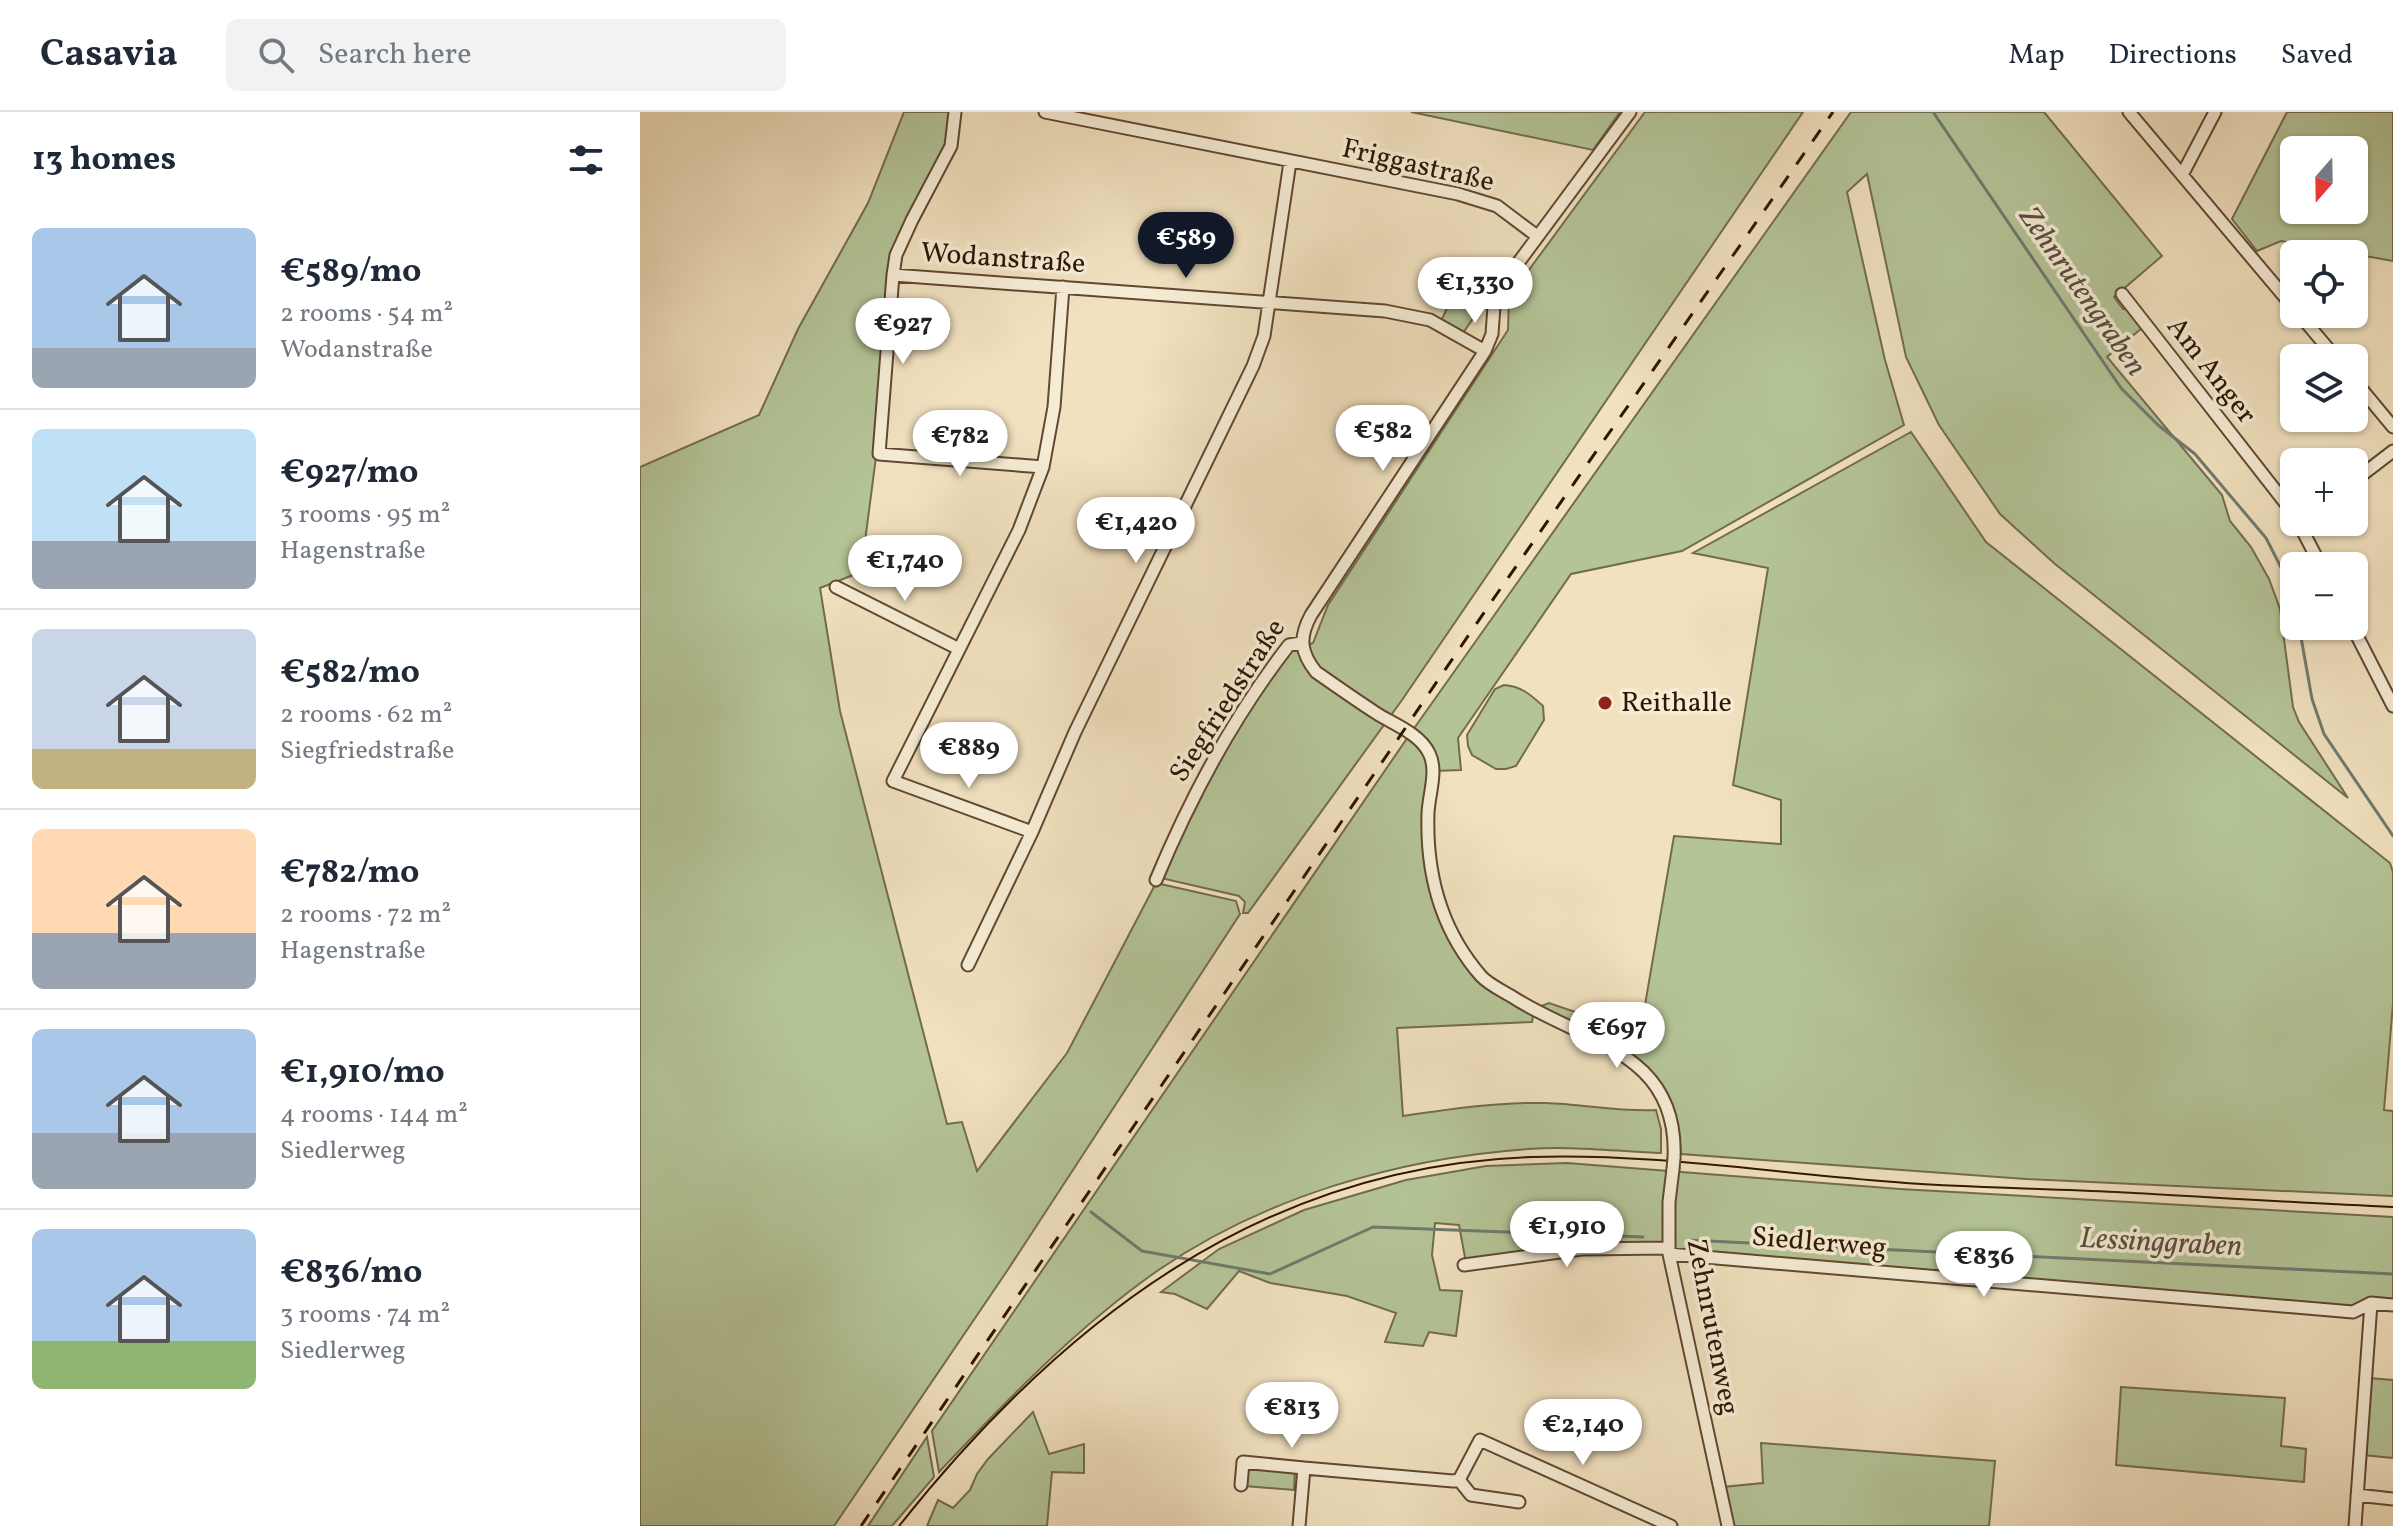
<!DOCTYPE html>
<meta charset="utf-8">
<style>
body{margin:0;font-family:Vollkorn,serif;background:#f2f2f3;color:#1f2937;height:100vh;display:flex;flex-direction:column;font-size:30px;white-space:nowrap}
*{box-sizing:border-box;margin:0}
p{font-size:26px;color:#747a83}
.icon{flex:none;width:44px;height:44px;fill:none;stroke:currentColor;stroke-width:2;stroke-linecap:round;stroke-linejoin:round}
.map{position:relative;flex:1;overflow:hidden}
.panel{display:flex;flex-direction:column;background:#fff;width:640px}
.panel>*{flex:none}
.needle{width:52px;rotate:200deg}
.controls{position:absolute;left:1640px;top:24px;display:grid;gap:16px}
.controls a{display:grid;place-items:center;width:88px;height:88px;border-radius:12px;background:#fff;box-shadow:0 2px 6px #0004;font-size:40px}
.price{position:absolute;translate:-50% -68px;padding:0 18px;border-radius:28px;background:#fff;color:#222;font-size:26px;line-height:52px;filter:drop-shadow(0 2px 4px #0008)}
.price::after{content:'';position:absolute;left:50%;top:48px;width:24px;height:18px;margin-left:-12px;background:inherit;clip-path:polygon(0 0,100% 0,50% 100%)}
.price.active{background:#111827;color:#fff}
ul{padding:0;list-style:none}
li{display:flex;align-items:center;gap:24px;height:200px;padding:0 32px}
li+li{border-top:2px solid #e0e1e3}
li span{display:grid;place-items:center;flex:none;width:224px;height:160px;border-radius:12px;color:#555}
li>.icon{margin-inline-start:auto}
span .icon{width:96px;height:96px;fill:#fffc;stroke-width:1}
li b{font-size:34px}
h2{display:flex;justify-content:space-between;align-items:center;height:96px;padding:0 32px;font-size:34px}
header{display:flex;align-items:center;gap:48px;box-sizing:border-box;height:112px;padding:0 40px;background:#fff;border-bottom:2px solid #e0e1e3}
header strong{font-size:38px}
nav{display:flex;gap:44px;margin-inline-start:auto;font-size:28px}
.search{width:560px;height:72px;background:#f2f2f3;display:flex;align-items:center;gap:20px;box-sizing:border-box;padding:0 28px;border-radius:12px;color:#747a83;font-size:30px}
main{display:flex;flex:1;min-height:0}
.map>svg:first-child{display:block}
.green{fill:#b4c497;stroke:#726c4c;stroke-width:2;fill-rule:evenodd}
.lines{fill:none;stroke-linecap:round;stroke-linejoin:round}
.stream{stroke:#707a6d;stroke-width:3}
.minor-casing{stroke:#604831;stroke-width:15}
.minor{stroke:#f6ecd5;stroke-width:11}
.tram{stroke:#2f1502;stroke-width:2}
.rail{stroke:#2f1502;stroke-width:3;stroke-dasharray:14 14;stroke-linecap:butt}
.minor-bridge-casing{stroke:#604831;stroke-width:15;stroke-linecap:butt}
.minor-bridge{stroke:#f6ecd5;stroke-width:11}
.poi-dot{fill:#8f2418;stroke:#f6ecd5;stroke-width:3}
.labels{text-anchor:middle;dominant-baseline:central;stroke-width:7;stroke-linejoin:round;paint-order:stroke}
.street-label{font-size:28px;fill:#2f1502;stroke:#f6ecd5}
.poi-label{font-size:28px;fill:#2f1502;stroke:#f6ecd5;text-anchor:start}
.water-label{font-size:30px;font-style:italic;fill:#555041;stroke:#f6ecd5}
</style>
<header>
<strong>Casavia</strong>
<div class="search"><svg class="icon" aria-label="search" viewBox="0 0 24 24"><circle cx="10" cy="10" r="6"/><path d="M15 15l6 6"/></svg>Search here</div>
<nav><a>Map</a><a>Directions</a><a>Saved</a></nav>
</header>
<main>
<section class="panel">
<h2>13 homes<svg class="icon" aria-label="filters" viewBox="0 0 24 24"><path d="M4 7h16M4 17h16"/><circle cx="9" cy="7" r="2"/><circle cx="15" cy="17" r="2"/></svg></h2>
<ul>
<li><span style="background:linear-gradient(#a9c7e8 75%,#9aa5b1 0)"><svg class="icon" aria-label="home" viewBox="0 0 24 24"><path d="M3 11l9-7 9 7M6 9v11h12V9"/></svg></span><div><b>€589/mo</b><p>2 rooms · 54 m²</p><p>Wodanstraße</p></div></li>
<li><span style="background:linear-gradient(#bfe0f5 70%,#9aa5b1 0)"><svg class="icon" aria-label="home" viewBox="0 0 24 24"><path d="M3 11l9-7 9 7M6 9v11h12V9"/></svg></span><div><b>€927/mo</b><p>3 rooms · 95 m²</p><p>Hagenstraße</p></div></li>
<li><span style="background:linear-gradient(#c9d6e8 75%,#c2b280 0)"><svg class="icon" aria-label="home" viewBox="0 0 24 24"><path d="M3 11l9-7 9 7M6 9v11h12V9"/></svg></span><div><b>€582/mo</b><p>2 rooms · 62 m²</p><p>Siegfriedstraße</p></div></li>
<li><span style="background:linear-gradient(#ffd9b3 65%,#9aa5b1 0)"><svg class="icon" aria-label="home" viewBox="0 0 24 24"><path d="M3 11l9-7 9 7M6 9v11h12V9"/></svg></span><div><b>€782/mo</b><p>2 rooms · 72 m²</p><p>Hagenstraße</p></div></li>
<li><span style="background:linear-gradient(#a9c7e8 65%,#9aa5b1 0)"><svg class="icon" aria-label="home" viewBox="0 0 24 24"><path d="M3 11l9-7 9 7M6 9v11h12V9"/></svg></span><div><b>€1,910/mo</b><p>4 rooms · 144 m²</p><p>Siedlerweg</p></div></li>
<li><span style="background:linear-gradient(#a9c7e8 70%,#8fb573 0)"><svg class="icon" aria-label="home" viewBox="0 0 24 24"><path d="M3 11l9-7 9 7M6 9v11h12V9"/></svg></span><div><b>€836/mo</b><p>3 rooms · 74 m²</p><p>Siedlerweg</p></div></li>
</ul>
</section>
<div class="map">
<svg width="1753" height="1414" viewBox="0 0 1753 1414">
<rect width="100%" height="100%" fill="#f1e1bf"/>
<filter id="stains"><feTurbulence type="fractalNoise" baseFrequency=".0025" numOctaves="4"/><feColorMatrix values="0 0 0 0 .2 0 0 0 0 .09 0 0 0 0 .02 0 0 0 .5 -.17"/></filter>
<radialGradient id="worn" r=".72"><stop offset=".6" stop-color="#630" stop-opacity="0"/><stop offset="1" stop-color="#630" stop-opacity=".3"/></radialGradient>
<path class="green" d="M264,0H312L308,34L288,65L253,144L236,345L221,460L180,476L200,599L307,1012L322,1010L337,1059L427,941L516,771L596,789L600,802L367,1159L194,1414H0V355L119,303L158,217L228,91Z
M771,0H980L953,38Z
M1005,0H1163L762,588L608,801H603L605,790L599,784L525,767L522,761L583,633L648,541L673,531L688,493L868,218L869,185Z
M1211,0H1404L1522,144L1474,185L1483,197H1488L1502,216L1467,245L1582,383L1590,409L1611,435L1629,467L1640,497L1653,595L1659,610L1708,686L1415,452L1360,402L1299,313L1266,245L1227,62L1207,80L1245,248L1264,313L1042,439L931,462L818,626L821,658L793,659L788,698L797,789L843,866L894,899L892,910L757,916L763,1004C810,997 857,990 905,991C943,992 979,1000 1016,998L1021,1017V1041C977,1039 932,1034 888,1037C759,1046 624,1085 517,1159C436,1216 367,1288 299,1360L292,1319L770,622Z
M1647,0H1753V149L1641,129L1617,139L1592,107ZM1654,38H1714V98H1654Z
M818,173L845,189L823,221L801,209Z
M1271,320L1346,430L1750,751L1753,760V892L1744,998L1753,999V1084L1386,1067L1041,1042C1035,956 980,932 910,901L901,894L909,891L1000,922L1034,724L1141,732V688L1093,673L1128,456L1053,441Z
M864,573C881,574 891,583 903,594L904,608L876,654L866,657H856L832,643L828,634L827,623L855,577Z
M927,1051L1260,1077L1753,1105V1189L1711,1197L1039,1140L1033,1133L826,1151L819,1113L795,1111L792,1143L800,1178L822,1179L816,1224L789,1220L783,1234L745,1230L756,1201L707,1184L630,1171L599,1159L567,1197L535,1182L521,1180L579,1137L664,1098L766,1068L846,1054Z
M1729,1266L1753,1268V1346L1723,1343Z
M1481,1275L1645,1286L1641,1334L1666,1337L1664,1370L1476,1353Z
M393,1300L409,1342L444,1332V1361L412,1360L407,1414H287L298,1388L313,1396L330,1378L337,1362L348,1347Z
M287,1325L294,1365L252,1414H228Z
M1121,1331L1355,1349L1349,1414H1092L1083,1375L1123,1371Z
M607,1355L655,1359L654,1378L605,1374Z"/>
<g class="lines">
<path class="stream" d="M1293,0L1481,276L1518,313L1555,342L1626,426L1652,477L1654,486
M1659,514L1672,587L1684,622L1753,724
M451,1100L502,1139L630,1162L733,1115L1003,1125
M1048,1128L1753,1162"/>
<g class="minor-casing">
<path id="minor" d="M315,0L311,34L272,108L256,143L253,163L239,342L403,355
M405,0L818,82L857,94L897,124
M990,0L864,170L854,194L852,222L845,239L671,503C659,525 660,540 676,560C696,574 716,588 736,601C753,612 779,621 789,641C798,659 789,681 788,701C786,761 800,817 841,864C848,872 861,878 871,884C941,930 1039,938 1034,1046
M1489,0L1654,196
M1542,63L1575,0
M253,163L745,199L790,208L845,239
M1482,182L1654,402
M1659,202L1696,246
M1714,268L1753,315
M1714,369L1753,339
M1658,410L1681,454
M196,475L319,537
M1712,514L1753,594
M392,720L253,669L379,418L403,355L414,295L423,175
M516,768C551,684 593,605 649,533L661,531
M328,853L392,720L435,620L613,254L624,224L650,50
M1033,1057L1029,1090V1142L1088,1414
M1029,1142L1713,1200L1731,1191L1753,1193
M824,1153L942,1137L1028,1136
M664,1356L813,1369L819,1368L840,1328L1031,1414
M819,1368L831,1383L879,1390
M601,1373L603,1350L664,1356L659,1414
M1717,1383L1753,1387
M1715,1414L1731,1191"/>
</g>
<use href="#minor" class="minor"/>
<path class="tram" d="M259,1414C421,1210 621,1054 891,1045C1008,1041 1125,1060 1241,1069C1319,1076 1398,1076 1476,1080C1569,1085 1661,1091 1753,1095"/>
<path class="rail" d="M221,1414L854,486L1193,0"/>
<g class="minor-bridge-casing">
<path id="minor-bridge" d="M1033,1057L1034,1046"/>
</g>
<use href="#minor-bridge" class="minor-bridge"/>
</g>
<circle class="poi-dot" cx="965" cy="591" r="8"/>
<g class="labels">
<g class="street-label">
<text transform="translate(778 54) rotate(13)">Friggastraße</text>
<text transform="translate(363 147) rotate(4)">Wodanstraße</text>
<text transform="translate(1571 259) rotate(52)">Am Anger</text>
<text transform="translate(588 589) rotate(-57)">Siegfriedstraße</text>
<text transform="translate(1179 1131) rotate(5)">Siedlerweg</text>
<text transform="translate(1072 1215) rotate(79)">Zehnrutenweg</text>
</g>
<g class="poi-label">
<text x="981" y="591">Reithalle</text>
</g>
<g class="water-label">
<text transform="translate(1442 180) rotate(55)">Zehnrutengraben</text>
<text transform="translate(1521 1131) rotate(3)">Lessinggraben</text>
</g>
</g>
<rect width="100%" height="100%" filter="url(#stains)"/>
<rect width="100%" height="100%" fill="url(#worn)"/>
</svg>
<div class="controls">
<a><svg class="needle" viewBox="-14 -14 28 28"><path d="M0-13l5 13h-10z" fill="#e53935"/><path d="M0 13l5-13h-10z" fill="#747a83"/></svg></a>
<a><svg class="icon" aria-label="locate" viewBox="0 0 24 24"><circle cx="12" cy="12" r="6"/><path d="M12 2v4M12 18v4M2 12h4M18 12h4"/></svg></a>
<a><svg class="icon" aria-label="layers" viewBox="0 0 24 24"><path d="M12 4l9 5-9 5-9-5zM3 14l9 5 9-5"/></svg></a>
<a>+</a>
<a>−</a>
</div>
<b class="price active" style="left:546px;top:168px">€589</b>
<b class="price" style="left:835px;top:213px">€1,330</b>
<b class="price" style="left:263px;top:254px">€927</b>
<b class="price" style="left:743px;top:361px">€582</b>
<b class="price" style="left:320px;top:366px">€782</b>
<b class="price" style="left:496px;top:453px">€1,420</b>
<b class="price" style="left:265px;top:491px">€1,740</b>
<b class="price" style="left:329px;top:678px">€889</b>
<b class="price" style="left:977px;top:958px">€697</b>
<b class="price" style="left:927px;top:1157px">€1,910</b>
<b class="price" style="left:1344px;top:1187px">€836</b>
<b class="price" style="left:652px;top:1338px">€813</b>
<b class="price" style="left:943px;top:1355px">€2,140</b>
</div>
</main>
